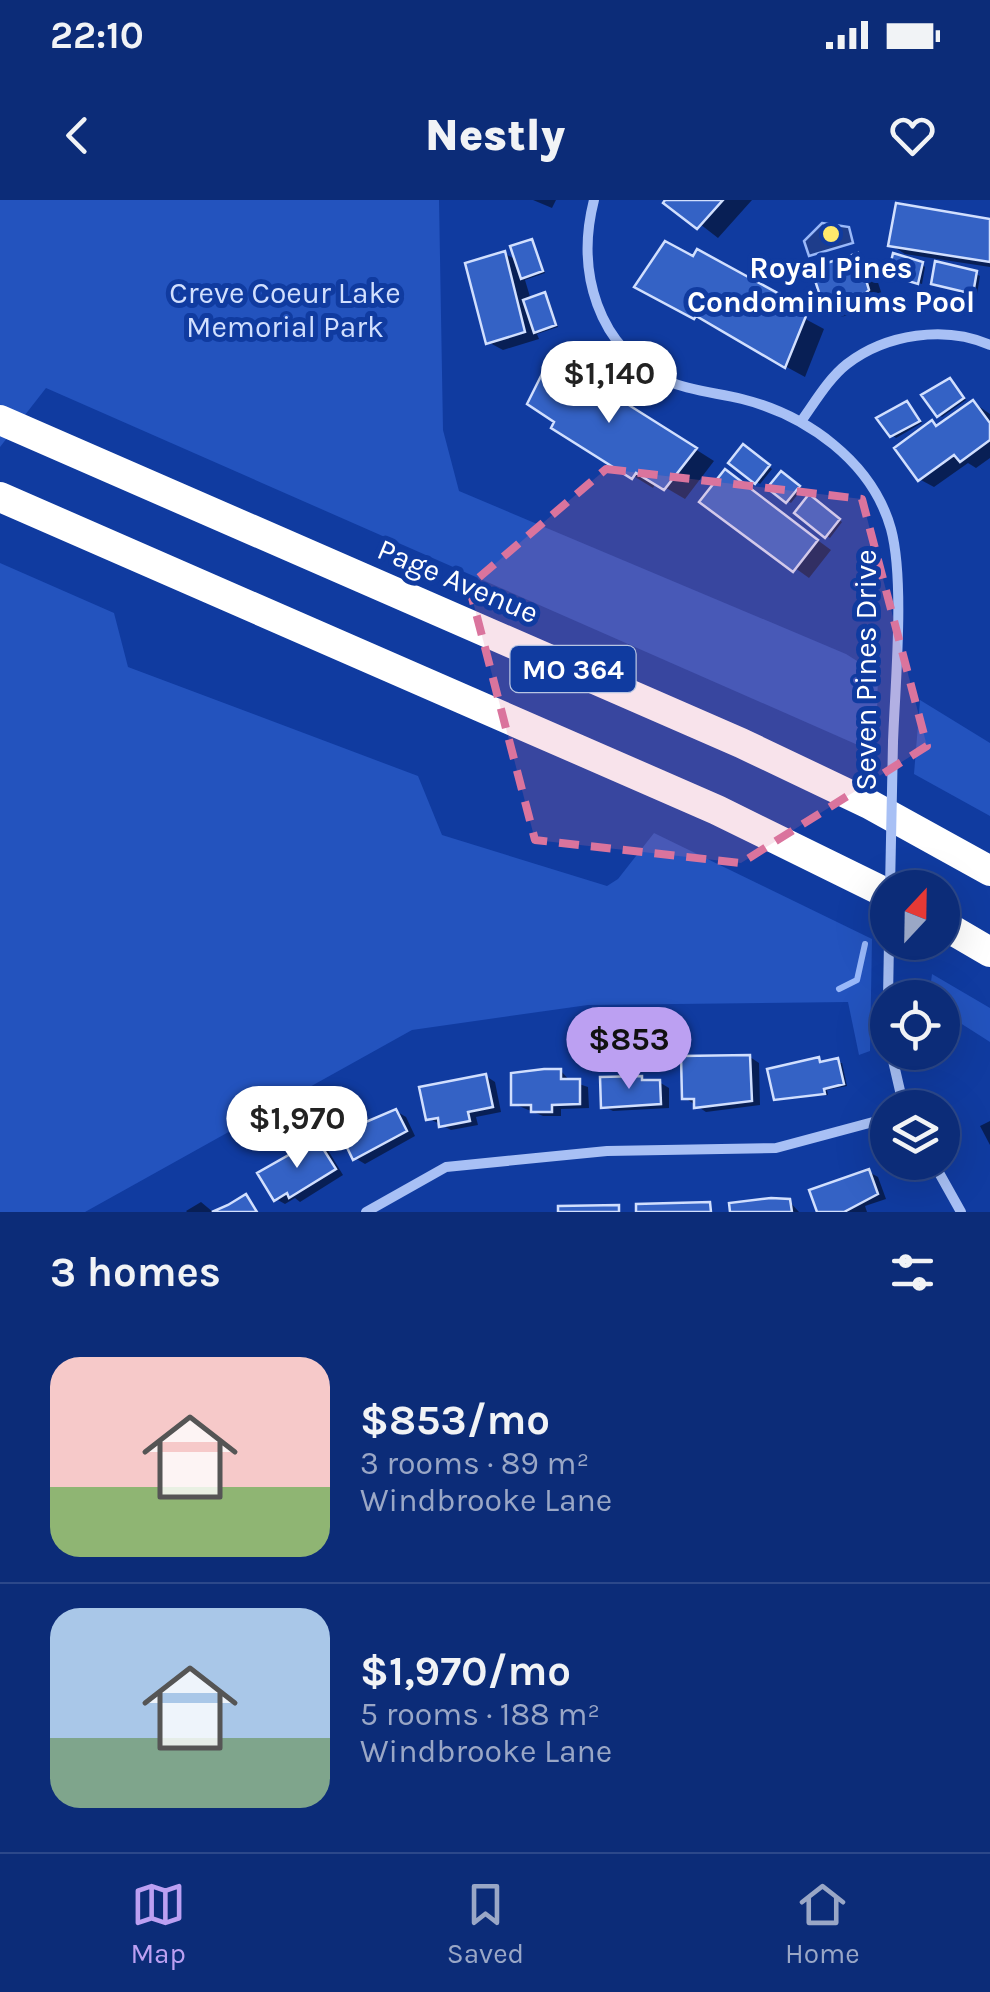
<!DOCTYPE html>
<meta charset="utf-8">
<style>
body{margin:0;font-family:Karla,sans-serif;background:#1a3880;color:#f1f3f6;height:100vh;display:flex;flex-direction:column;font-size:38px;white-space:nowrap}
*{box-sizing:border-box;margin:0}
p{font-size:32px;color:#9aa7c6}
.icon{flex:none;width:55px;height:55px;fill:none;stroke:currentColor;stroke-width:2;stroke-linecap:round;stroke-linejoin:round}
.map{position:relative;height:1012px;overflow:hidden}
.panel{display:flex;flex-direction:column;background:#0c2c78;flex:1}
.panel>*{flex:none}
.needle{width:65px;rotate:22deg}
.controls{position:absolute;left:870px;top:670px;display:grid;gap:20px}
.controls a{display:grid;place-items:center;width:90px;height:90px;border-radius:50%;background:#0c2c78;box-shadow:0 10px 40px #0002,0 0 0 2px #2c488a;font-size:50px}
.price{position:absolute;translate:-50% -85px;padding:0 22px;border-radius:35px;background:#fff;color:#222;font-size:32px;line-height:65px;filter:drop-shadow(0 2px 5px #0008)}
.price::after{content:'';position:absolute;left:50%;top:60px;width:30px;height:22px;margin-left:-15px;background:inherit;clip-path:polygon(0 0,100% 0,50% 100%)}
.price.selected{background:#bca0f2;color:#111}
ul{padding:0;list-style:none}
li{display:flex;align-items:center;gap:30px;height:250px;padding:0 50px}
li+li{border-top:2px solid #2c488a}
li span{display:grid;place-items:center;flex:none;width:280px;height:200px;border-radius:30px;color:#555}
li>.icon{margin-inline-start:auto}
span .icon{width:120px;height:120px;fill:#fffc;stroke-width:1}
li b{font-size:42px}
h2{display:flex;justify-content:space-between;align-items:center;height:120px;padding:0 50px;font-size:42px}
.status{display:flex;justify-content:space-between;align-items:center;height:70px;padding:0 50px;background:#0c2c78;direction:ltr}
.status svg{height:28px;fill:currentColor}
header{display:flex;justify-content:space-between;align-items:center;height:130px;padding:0 50px;background:#0c2c78;font-size:45px;font-weight:800}
.tab-bar{display:flex;justify-content:space-around;align-items:center;height:140px;border-top:2px solid #2c488a;background:#0c2c78;font-size:28px;color:#9aa7c6}
.tab-bar a{display:grid;justify-items:center;gap:5px}
.tab-bar .selected{color:#bca0f2}
.map>svg:first-child{display:block}
.green{fill:#2353be}
.water{fill:#1e3d8b;stroke:#99b8f9;stroke-width:2.5}
.shadow{fill:#0007}
.lines{fill:none;stroke-linecap:round;stroke-linejoin:round}
.stream{stroke:#99b8f9;stroke-width:6}
.building{fill:#3462c5;stroke:#d1dffe;stroke-width:2.5}
.street{stroke:#a8c0f5;stroke-width:10}
.highway{stroke:#fff;stroke-width:30}
.street-bridge{stroke:#a8c0f5;stroke-width:10}
.marked{fill:#da749d;fill-opacity:0.2;stroke:#da749d;stroke-width:8;stroke-dasharray:20 12;stroke-linejoin:round}
.poi-dot{fill:#ffe96c;stroke:#103ba0;stroke-width:4}
.labels{text-anchor:middle;dominant-baseline:central;stroke-width:10;stroke-linejoin:round;paint-order:stroke}
.shield{fill:#103ba0;stroke:#b7c4e2;stroke-width:2.5}
.shield-label{font-size:28px;font-weight:bold;fill:#fff}
.poi-label{font-size:30px;font-weight:bold;fill:#fff;stroke:#103ba0}
.park-label{font-size:30px;fill:#d1dffe;stroke:#103ba0}
.street-label{font-size:30px;fill:#fff;stroke:#103ba0}
</style>
<div class="status"><b>22:10</b><svg viewBox="0 0 49 12"><path d="M0 12V9h3v3zM5 12V6h3v6zM10 12V3h3v9zM15 12V0h3v12zM26 1h20v11H26zM47 4h2v5h-2z"/></svg></div>
<header><svg class="icon" aria-label="back" viewBox="0 0 24 24"><path d="M15 5l-7 7 7 7"/></svg>Nestly<svg class="icon" aria-label="heart" viewBox="0 0 24 24"><path d="M12 20l-8-8c-3-5 5-10 8-4 3-6 11-1 8 4z"/></svg></header>
<div class="map">
<svg width="990" height="1012" viewBox="0 0 990 1012">
<rect width="100%" height="100%" fill="#103ba0"/>
<path class="green" d="M0,0H439L443,230L459,291L846,454L878,474L876,553L46,188L0,247Z
M0,363L114,413L128,467L418,576L442,635L607,686L618,679L654,633L872,739L870,851L859,855L848,802L588,805L412,830L85,1012H0Z
M920,500L990,543V616L914,574Z
M932,774L990,808V842L943,812L942,798L929,797Z"/>
<path class="water" d="M822,23L849,27L853,43L809,56L804,41Z"/>
<path class="shadow" d="M533,0H556L552,8Z
M669,0H752L718,38Z
M990,22V67L905,54L891,45Z
M532,42L545,73L525,80L531,100L548,97L558,127L537,134L539,139L503,150L488,142L504,53L518,61Z
M698,53L801,109L798,115L824,129L805,177L638,86L694,59Z
M857,56L872,64L883,98L874,107L841,117L827,109Z
M922,64L925,67L922,84L895,76Z
M976,74L980,76L977,94L938,85Z
M571,170L714,261L685,299L656,282L653,288L554,227Z
M954,184L966,200L942,217L939,215Z
M974,203L990,214V258L976,268L968,263L934,287L919,279L932,223L940,227Z
M910,207L922,223L896,238L892,235Z
M747,249L772,269L760,284L757,282Z
M725,272L831,350L809,378L702,301Z
M781,275L802,289L791,303L787,301Z
M813,299L842,322L830,338L827,336Z
M750,857L759,863L760,905L706,912L685,898Z
M818,860L842,863L847,886L827,890L828,895L777,898Z
M561,871L570,881L588,887L589,908L561,909V916H543L514,904Z
M486,876L495,882L501,912L476,917L478,925L451,930L428,918Z
M659,882L669,888V908L613,911L603,906Z
M396,911L406,917L415,936L365,964L355,958Z
M990,921V945L980,926Z
M317,942L326,947L343,975L300,1002L295,998L285,1004L276,999Z
M869,972L878,977L886,999L865,1006L867,1012H819Z
M789,1001L799,1012H733Z
M201,1002L213,1012H187L186,1011Z"/>
<g class="lines">
<path class="stream" d="M839,789L857,780L865,744"/>
</g>
<path class="building" d="M665,0H723L697,29L663,3Z
M896,3L990,19V62L888,46Z
M532,39L543,71L521,79L510,46Z
M665,41L693,56L697,49L783,96L780,102L806,116L785,168L696,116L694,119L634,87Z
M505,51L525,132L486,144L465,63Z
M858,53L869,90L859,100L825,111L811,68Z
M893,53L923,62L918,84L888,75Z
M935,61L977,71L973,94L931,84Z
M545,92L556,125L534,133L523,100Z
M551,156L697,248L664,290L636,273L632,279L551,228L554,222L527,204Z
M950,178L964,198L937,217L921,195Z
M973,200L990,223V240L960,262L954,255L918,281L894,248L932,220L936,226Z
M907,201L920,221L890,237L876,218Z
M743,244L770,265L755,284L728,263Z
M725,269L818,340L793,372L699,302Z
M781,271L800,286L786,303L767,288Z
M809,294L840,319L825,338L794,313Z
M750,855L752,901L694,908V899H682L681,856Z
M819,857L820,862L838,858L844,884L824,889L825,894L774,900L767,869Z
M544,869H561V879H580V904L552,905V912H531V905H511V873Z
M486,874L493,907L468,912L470,921L439,927L438,918L426,920L419,887Z
M642,876V880H660L661,904L601,908L600,877Z
M396,909L407,931L353,960L340,933Z
M317,939L336,969L289,998L287,993L274,1001L257,973Z
M869,969L878,994L844,1012H817L809,990Z
M246,994L257,1012H212L228,1005Z
M771,998L790,999L792,1012H730L729,1003Z
M710,1002L711,1012H636V1004Z
M619,1005V1012H558V1006Z"/>
<g class="lines">
<path class="street" d="M594,0C576,70 596,148 668,181C690,191 718,193 742,199C806,215 872,261 891,329C905,381 895,486 893,542
M802,220C815,202 829,178 847,164C886,134 945,125 990,145
M888,798L889,742
M891,852L904,908
M933,962L961,1012
M366,1012L446,967L607,951L776,948L888,918"/>
<path class="highway" d="M0,220L741,543L869,604L990,671
M0,297L717,610L888,694
M942,724L990,752"/>
<path class="street-bridge" d="M890,688L893,542"/>
</g>
<path class="marked" d="M606,269L862,299L927,546L741,663L535,640L469,386Z"/>
<circle class="poi-dot" cx="831" cy="34" r="10"/>
<g class="labels">
<rect class="shield" x="510.5" y="446" width="125" height="46" rx="8"/>
<g class="shield-label">
<text x="573" y="469">MO 364</text>
</g>
<g class="poi-label">
<text x="831" y="68">Royal Pines<tspan x="831" dy="34">Condominiums Pool</tspan></text>
</g>
<g class="park-label">
<text x="285" y="93">Creve Coeur Lake<tspan x="285" dy="34">Memorial Park</tspan></text>
</g>
<g class="street-label">
<text transform="translate(458 381) rotate(23)">Page Avenue</text>
<text transform="translate(866 470) rotate(-90)">Seven Pines Drive</text>
</g>
</g>
</svg>
<div class="controls">
<a><svg class="needle" viewBox="-14 -14 28 28"><path d="M0-13l5 13h-10z" fill="#e53935"/><path d="M0 13l5-13h-10z" fill="#9aa7c6"/></svg></a>
<a><svg class="icon" aria-label="locate" viewBox="0 0 24 24"><circle cx="12" cy="12" r="6"/><path d="M12 2v4M12 18v4M2 12h4M18 12h4"/></svg></a>
<a><svg class="icon" aria-label="layers" viewBox="0 0 24 24"><path d="M12 4l9 5-9 5-9-5zM3 14l9 5 9-5"/></svg></a>
</div>
<b class="price" style="left:609px;top:226px">$1,140</b>
<b class="price selected" style="left:629px;top:892px">$853</b>
<b class="price" style="left:297px;top:971px">$1,970</b>
</div>
<section class="panel">
<h2>3 homes<svg class="icon" aria-label="filters" viewBox="0 0 24 24"><path d="M4 7h16M4 17h16"/><circle cx="9" cy="7" r="2"/><circle cx="15" cy="17" r="2"/></svg></h2>
<ul>
<li><span style="background:linear-gradient(#f6c9c9 65%,#8fb573 0)"><svg class="icon" aria-label="home" viewBox="0 0 24 24"><path d="M3 11l9-7 9 7M6 9v11h12V9"/></svg></span><div><b>$853/mo</b><p>3 rooms · 89 m²</p><p>Windbrooke Lane</p></div></li>
<li><span style="background:linear-gradient(#a9c7e8 65%,#7fa58c 0)"><svg class="icon" aria-label="home" viewBox="0 0 24 24"><path d="M3 11l9-7 9 7M6 9v11h12V9"/></svg></span><div><b>$1,970/mo</b><p>5 rooms · 188 m²</p><p>Windbrooke Lane</p></div></li>
</ul>
</section>
<nav class="tab-bar">
<a class="selected"><svg class="icon" aria-label="map" viewBox="0 0 24 24"><path d="M3 6l6-2 6 2 6-2v14l-6 2-6-2-6 2zM9 4v14M15 6v14"/></svg>Map</a>
<a><svg class="icon" aria-label="saved" viewBox="0 0 24 24"><path d="M7 4h10v16l-5-4-5 4z"/></svg>Saved</a>
<a><svg class="icon" aria-label="home" viewBox="0 0 24 24"><path d="M3 11l9-7 9 7M6 9v11h12V9"/></svg>Home</a>
</nav>
